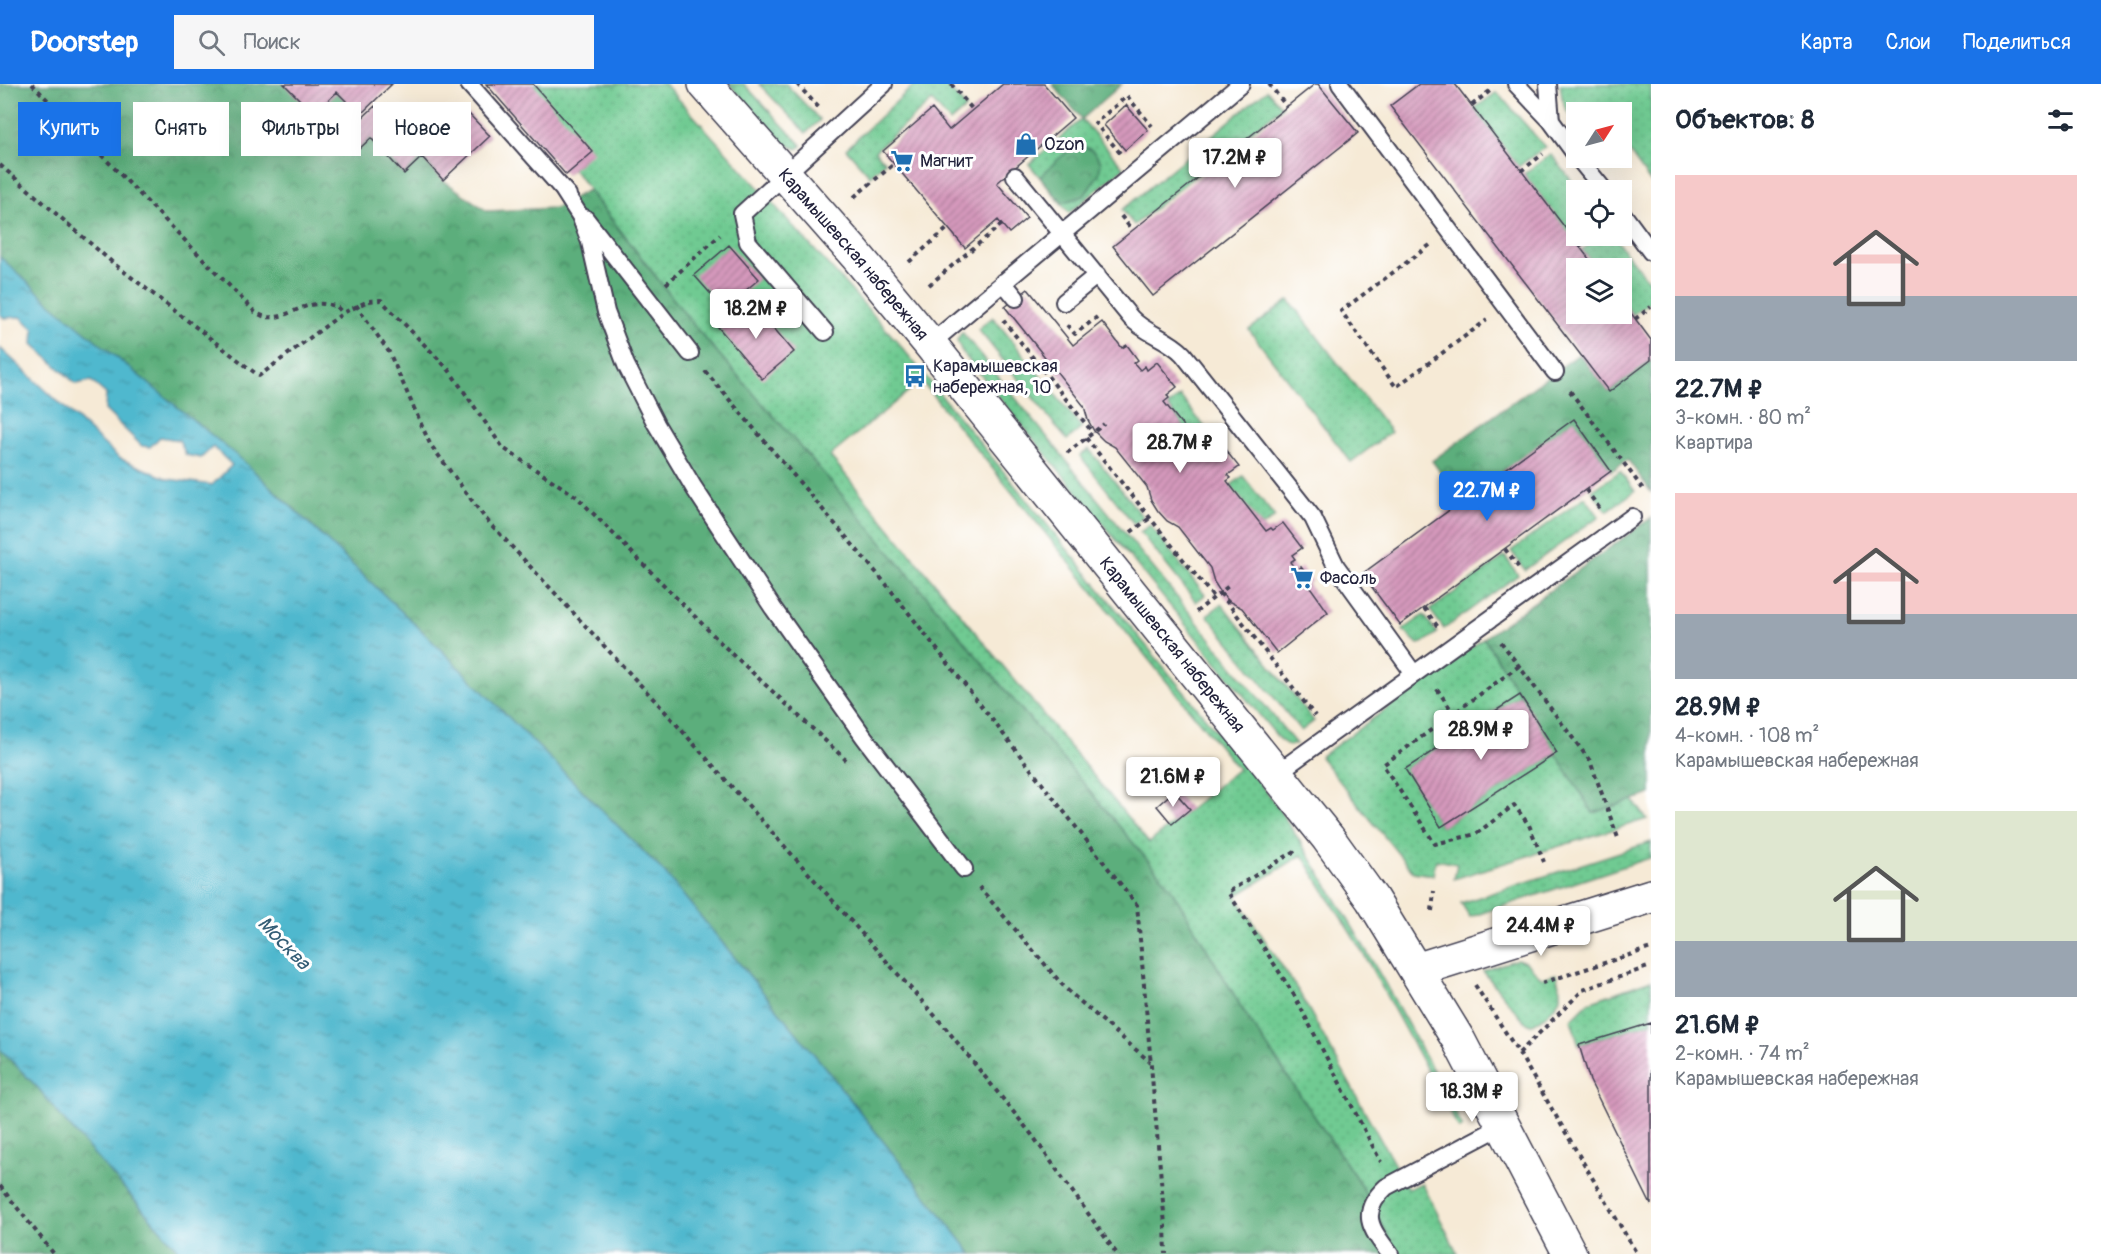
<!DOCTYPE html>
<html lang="ru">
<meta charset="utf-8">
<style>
body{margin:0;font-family:Pangolin,sans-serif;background:#f6f6f7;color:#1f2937;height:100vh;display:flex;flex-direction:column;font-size:22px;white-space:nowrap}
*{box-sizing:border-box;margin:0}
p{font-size:20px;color:#747a83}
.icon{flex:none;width:33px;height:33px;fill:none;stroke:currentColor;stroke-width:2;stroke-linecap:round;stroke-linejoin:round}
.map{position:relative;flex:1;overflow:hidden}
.panel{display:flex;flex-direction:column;background:#fff;width:450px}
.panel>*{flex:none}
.banner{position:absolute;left:18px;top:18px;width:570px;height:54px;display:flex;gap:12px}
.needle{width:39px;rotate:54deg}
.buttons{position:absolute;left:1566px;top:18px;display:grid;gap:12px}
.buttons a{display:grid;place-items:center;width:66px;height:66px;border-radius:0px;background:#fff;box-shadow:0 6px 24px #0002;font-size:30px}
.price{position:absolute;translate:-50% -51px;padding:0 14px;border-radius:6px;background:#fff;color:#222;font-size:20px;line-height:39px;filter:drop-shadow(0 2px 3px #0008)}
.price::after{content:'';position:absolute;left:50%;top:36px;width:18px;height:14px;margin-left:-9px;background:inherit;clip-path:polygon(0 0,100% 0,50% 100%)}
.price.active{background:#1a73e8;color:#fff}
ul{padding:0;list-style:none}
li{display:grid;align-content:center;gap:12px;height:318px;padding:0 24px}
li span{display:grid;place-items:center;height:186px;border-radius:0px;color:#555}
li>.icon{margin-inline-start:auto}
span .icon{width:108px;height:108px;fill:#fffc;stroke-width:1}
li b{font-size:26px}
h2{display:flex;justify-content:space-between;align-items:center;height:72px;padding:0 24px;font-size:26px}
.pill{padding:0 21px;border-radius:0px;background:#fff;box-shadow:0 6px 24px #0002;font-size:21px;line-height:54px}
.pill.active{background:#1a73e8;color:#fff}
header{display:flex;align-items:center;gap:36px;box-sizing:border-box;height:84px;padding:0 30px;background:#1a73e8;color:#fff}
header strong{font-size:28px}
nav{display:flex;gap:33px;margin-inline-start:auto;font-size:21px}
.search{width:420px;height:54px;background:#f6f6f7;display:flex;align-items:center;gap:15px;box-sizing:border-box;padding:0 21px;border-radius:0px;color:#747a83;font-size:22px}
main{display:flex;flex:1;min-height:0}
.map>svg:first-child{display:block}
.green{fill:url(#green-dots);stroke:#487666;stroke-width:1.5;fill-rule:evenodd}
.forest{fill:url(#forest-crowns);stroke:#3e685c;stroke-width:1.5}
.water{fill:url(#water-ripples);stroke:#396d84;stroke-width:1.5}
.building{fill:url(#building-hatch)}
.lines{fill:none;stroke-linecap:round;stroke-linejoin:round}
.lane-casing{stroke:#424052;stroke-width:20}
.street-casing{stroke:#424052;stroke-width:36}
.secondary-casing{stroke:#424052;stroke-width:36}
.path{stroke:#424052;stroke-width:4;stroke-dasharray:4.5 4.5;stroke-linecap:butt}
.lane{stroke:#fff;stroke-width:16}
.street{stroke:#fff;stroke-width:33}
.secondary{stroke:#fff;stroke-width:33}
.labels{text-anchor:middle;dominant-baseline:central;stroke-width:6;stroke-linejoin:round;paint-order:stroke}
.poi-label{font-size:18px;fill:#22223b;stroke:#fff;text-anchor:start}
.street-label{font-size:18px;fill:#22223b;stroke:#fff}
.water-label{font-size:20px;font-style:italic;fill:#345e76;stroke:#fff}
</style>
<header>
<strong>Doorstep</strong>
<div class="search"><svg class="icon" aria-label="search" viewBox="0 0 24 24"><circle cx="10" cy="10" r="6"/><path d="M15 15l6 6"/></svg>Поиск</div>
<nav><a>Карта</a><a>Слои</a><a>Поделиться</a></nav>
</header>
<main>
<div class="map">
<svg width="1651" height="1170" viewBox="0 0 1651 1170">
<defs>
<pattern id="green-dots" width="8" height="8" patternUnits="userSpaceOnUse" patternTransform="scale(1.5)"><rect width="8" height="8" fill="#6fca92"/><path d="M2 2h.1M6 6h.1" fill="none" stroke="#60ad7f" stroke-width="1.8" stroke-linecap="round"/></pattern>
<pattern id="forest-crowns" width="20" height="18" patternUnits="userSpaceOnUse" patternTransform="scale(1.5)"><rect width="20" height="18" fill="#5bae7c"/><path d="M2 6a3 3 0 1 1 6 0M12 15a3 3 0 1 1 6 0" fill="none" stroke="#4b8d67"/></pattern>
<pattern id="water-ripples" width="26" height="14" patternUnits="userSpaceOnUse" patternTransform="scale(1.5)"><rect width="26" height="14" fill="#50b8ce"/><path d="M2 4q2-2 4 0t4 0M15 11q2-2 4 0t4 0" fill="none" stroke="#4295a8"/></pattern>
<pattern id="building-hatch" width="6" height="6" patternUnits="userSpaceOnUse" patternTransform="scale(1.5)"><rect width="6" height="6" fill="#d599bc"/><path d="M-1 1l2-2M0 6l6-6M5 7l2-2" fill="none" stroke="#ac7c9a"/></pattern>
</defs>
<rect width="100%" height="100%" fill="#fff"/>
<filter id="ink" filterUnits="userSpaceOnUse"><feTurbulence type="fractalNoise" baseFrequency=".0167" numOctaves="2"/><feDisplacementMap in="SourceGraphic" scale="12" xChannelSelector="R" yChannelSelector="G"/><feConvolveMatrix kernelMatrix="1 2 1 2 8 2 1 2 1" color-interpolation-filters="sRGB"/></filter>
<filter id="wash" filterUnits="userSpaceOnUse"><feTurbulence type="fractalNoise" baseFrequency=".008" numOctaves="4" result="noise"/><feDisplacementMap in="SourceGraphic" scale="24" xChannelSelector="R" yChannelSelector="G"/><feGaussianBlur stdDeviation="1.35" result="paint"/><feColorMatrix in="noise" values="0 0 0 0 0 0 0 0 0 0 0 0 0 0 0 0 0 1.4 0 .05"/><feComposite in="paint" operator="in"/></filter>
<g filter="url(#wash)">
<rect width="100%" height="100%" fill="#f6ead6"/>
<path class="green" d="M533,0H665L895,255L1272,715C1343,820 1404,931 1463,1043L1459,1045L1363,869L1302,771L1236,812L1299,908L1408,1105L1422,1099L1458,1170H1398L1360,1100L1246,931L1170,803L825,391L695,243L573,85ZM921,297L1238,685L1149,759L830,372Z
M729,0H744L802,62L797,65L785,60Z
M759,0H786L820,36L806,49Z
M915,0H945L966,24L950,38L932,17L875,67L885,78L870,92L846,65Z
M1560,0H1651V99L1622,58V28H1576V37C1563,27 1562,16 1560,0Z
M1267,6L1282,23L1211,80L1198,63Z
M1497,8L1545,63L1518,83L1474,25Z
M1082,35L1124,84L1069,129L1029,80Z
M1191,69L1204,85L1134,141L1122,126Z
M1551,70L1579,106H1576V152H1586L1576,159L1524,90Z
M1601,152H1613L1651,200V217L1632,231L1622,217V184H1596L1582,166Z
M1289,216L1391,348L1351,378L1249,246Z
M993,233L1082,344L1067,356L978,245Z
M962,248L1296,660L1289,662L1280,656L962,268L957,256Z
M1180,312L1212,352L1199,362L1168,322Z
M1089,365L1143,433L1134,440L1080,372Z
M1620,387L1635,407L1607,427L1592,407Z
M1243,392L1275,433L1262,443L1230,402Z
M1585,413L1599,432L1525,486L1511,467Z
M1150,441L1205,511L1196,518L1140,448Z
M1505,472L1518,491L1444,545L1430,526Z
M1222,520L1314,637L1301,647L1207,531Z
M1424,531L1437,549L1423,559L1418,560L1403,546Z
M1484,554L1520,611L1405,685L1441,743L1557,669L1593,729L1633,716L1647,735L1454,795L1457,780L1436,776L1433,791L1413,788L1320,673Z
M1651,758L1650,774L1470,833L1461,819Z
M1517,875L1525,878L1542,894L1556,890C1562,910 1564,915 1547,930C1541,935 1537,939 1530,941L1523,936L1483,887Z
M1651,896V939L1579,961L1571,936L1589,918Z"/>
<path class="forest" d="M0,0H284L314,30L337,8L360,31L344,51L358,65L371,54L404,90L422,73L443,96L487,127L555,124L588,106L695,243L825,391L1170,803L1246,931L1360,1100L1398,1170H972L823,981L664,788L421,546L242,376L49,218L0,173Z
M1052,0H1122L1082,35Z
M1075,62C1089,62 1094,66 1101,78L1099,90L1084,112L1062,119L1040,93L1056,77Z
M1579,270L1609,308L1651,276V408L1628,376L1611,387L1574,336L1462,417L1432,377Z
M1651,434V710L1593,729L1484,554Z
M0,965L39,1005L63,1035L182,1170H0Z"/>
<path class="water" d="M0,173L49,218L242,376L421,546L664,788L823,981L972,1170H182L63,1035L39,1005L0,965V264L119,374L168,395L212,401L232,381L213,363L201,374L186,371L179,356L160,353L150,363L142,362L105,326L106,310L91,297L76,300L33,260L34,245L21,233L4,234L0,230Z"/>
<g id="blocks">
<path class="building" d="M284,0H392L360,31L337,8L314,30Z
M486,0H533L593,68L566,91Z
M1003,0H1044L1073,34L997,99L1027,134L1009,149L998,136L965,164L883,67L932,25L949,46Z
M1315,0H1318L1358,49L1153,212L1113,162Z
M1419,0H1455L1596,184H1576V230H1622V217L1651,256V276L1609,308L1390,22Z
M1126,21L1148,46L1125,66L1104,41Z
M375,22L422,73L404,90L371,54L358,66L344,51Z
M469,30L490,52L443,96L422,73Z
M729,161L759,195L724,225L694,191Z
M1028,205L1073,261L1102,238L1122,264L1127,261L1138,276L1134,279L1140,286L1145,282L1147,286L1157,278L1177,303L1167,311L1169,314L1164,318L1203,367L1207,364L1209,367L1220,359L1239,383L1228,391L1231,394L1227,397L1266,447L1271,444L1273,446L1283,439L1302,464L1292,471L1295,475L1290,478L1297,487L1301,483L1312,497L1308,500L1328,528L1277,569L1242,524L1230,518L1221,509L1214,498L1210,484L1178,443L1167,437L1158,427L1151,416L1147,403L1115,363L1104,357L1094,347L1088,336L1084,322L1005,223Z
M750,216L794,268L762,295L718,243Z
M1574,335L1611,387L1400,541L1362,490Z
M1520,611L1557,669L1441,743L1405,685Z
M1174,707L1190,725L1172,740L1157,722Z
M1651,939V1121L1590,997L1579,961Z"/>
</g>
</g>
<g filter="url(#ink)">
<use href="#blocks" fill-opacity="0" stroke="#424052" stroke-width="1.5"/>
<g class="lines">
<g class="lane-casing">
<path id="lane" d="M469,0L568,111
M1340,0L1555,288
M1516,0L1551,37
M1548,0L1551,37L1576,71
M1578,74L1604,106
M1015,92L1131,234C1146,250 1168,254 1183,270L1313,434L1336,482L1414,590
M562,104L580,132L590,158L606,228L626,281L656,340L694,404L773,524L864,653L964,785
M1622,129L1651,168
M585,134L690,269
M1003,198L1016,214
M1064,218L1097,191
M825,248L748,158L742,130L884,0
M930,260L1241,0
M1277,689L1632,433
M1390,1170C1371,1145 1358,1129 1386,1103L1502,1042"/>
</g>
<g class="street-casing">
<path id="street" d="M1416,886L1651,812"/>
</g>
<g class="secondary-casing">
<g id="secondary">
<path id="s1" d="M705,0L856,171L930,260L1328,754L1372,815L1459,957L1570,1170"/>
</g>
</g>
<path class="path" d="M32,0L255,228C277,243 294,222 317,220C323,219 330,221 336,222L343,229
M797,0L821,26
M951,0L973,26
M1269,0L1287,23
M1472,21L1491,6
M1120,69L1095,39L1127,12L1152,42
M1197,69L1209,85
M0,81L113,179L259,292L343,229L368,217L381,216L449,286L503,364L577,413L725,563L846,676
M1521,87L1543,70
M854,113L894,80
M1121,132L1132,146
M1430,161L1341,227L1396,303L1487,236
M1579,162L1594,152
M909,178L948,144
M666,200L720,151
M929,201L1002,140
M356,221L389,268L430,360L485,434L661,623L944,942L1032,1051L1117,1170
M1635,235L1651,223
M1003,236L1093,349
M1067,241L1075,250L1097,233
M705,287L886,500L1137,821L1165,1141L1166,1170
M1570,307L1643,405
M1086,354L1214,514
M1215,363L1210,358L1216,353
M1067,369L1104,340
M1586,406L1600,425
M1131,448L1150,434
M1505,465L1519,484
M1220,509L1315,632
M1424,524L1438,543
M1196,528L1231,500
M1501,558L1590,677L1618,754
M1519,582L1383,681L1435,760L1476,750L1514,721L1529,741L1544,778
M1437,605L1465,646
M1295,767L1228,808L1294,911L1381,1078
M979,803L1066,905L1150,978
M1432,827L1434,807
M1542,899L1651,864
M1475,901L1519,969L1637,1170
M1519,969L1583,906L1651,882
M0,1102L54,1170"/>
<use href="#lane" class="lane"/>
<use href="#street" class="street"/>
<use href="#secondary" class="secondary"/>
</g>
</g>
<defs>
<g id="shop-bare" transform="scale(1.8)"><path d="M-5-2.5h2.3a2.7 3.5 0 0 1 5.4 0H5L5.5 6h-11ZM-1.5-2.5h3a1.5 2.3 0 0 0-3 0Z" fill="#1f6fb2" stroke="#fff" stroke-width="2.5" paint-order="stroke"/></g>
<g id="supermarket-bare" transform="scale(1.8)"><path d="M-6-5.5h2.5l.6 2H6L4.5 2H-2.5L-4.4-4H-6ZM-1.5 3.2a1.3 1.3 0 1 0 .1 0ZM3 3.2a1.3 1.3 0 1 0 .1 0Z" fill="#1f6fb2" stroke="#fff" stroke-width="2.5" paint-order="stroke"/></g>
<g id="bus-bare" transform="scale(1.8)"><path d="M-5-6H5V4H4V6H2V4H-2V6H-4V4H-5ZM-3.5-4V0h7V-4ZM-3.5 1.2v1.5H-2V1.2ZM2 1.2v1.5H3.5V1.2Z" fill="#1f6fb2" stroke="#fff" stroke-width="2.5" paint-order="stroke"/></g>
</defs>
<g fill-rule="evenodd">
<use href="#shop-bare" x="1026" y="60"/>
<use href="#supermarket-bare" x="902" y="77"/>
<use href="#bus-bare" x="915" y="292"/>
<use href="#supermarket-bare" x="1302" y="494"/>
</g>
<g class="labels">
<g class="poi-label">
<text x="1044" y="60">Ozon</text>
<text x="920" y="77">Магнит</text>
<text x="933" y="282">Карамышевская<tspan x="933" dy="21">набережная, 10</tspan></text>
<text x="1320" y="494">Фасоль</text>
</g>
<g class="street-label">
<text stroke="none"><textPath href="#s1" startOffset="226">Карамышевская набережная</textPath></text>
<text stroke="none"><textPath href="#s1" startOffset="730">Карамышевская набережная</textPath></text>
</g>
<g class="water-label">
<text transform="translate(284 859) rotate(46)">Москва</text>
</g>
</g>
</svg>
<div class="buttons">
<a><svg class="needle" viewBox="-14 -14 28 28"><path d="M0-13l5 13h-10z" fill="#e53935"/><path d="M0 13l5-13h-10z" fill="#747a83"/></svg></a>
<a><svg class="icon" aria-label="locate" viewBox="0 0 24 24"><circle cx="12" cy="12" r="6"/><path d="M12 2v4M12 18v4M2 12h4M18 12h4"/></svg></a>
<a><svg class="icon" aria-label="layers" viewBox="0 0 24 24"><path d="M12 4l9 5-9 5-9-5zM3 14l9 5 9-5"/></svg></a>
</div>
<b class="price" style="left:1235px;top:105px">17.2M ₽</b>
<b class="price" style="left:756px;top:256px">18.2M ₽</b>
<b class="price" style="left:1180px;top:390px">28.7M ₽</b>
<b class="price active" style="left:1487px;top:438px">22.7M ₽</b>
<b class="price" style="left:1481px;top:677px">28.9M ₽</b>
<b class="price" style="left:1173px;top:724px">21.6M ₽</b>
<b class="price" style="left:1541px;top:873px">24.4M ₽</b>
<b class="price" style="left:1472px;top:1039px">18.3M ₽</b>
<div class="banner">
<a class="pill active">Купить</a>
<a class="pill">Снять</a>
<a class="pill">Фильтры</a>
<a class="pill">Новое</a>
</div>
</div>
<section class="panel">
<h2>Объектов: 8<svg class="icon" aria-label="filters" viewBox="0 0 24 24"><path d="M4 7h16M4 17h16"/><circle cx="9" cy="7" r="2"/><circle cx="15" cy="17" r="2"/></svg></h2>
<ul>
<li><span style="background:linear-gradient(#f6c9c9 65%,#9aa5b1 0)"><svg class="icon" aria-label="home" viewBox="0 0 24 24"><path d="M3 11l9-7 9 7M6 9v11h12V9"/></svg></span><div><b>22.7M ₽</b><p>3-комн. · 80 m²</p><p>Квартира</p></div></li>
<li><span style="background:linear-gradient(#f6c9c9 65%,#9aa5b1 0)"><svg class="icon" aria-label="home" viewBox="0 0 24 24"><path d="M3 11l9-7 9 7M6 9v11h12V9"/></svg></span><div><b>28.9M ₽</b><p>4-комн. · 108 m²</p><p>Карамышевская набережная</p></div></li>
<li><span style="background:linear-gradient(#dfe7d0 70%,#9aa5b1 0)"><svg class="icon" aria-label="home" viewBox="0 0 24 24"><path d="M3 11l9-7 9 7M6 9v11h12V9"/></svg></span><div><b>21.6M ₽</b><p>2-комн. · 74 m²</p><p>Карамышевская набережная</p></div></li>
</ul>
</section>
</main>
